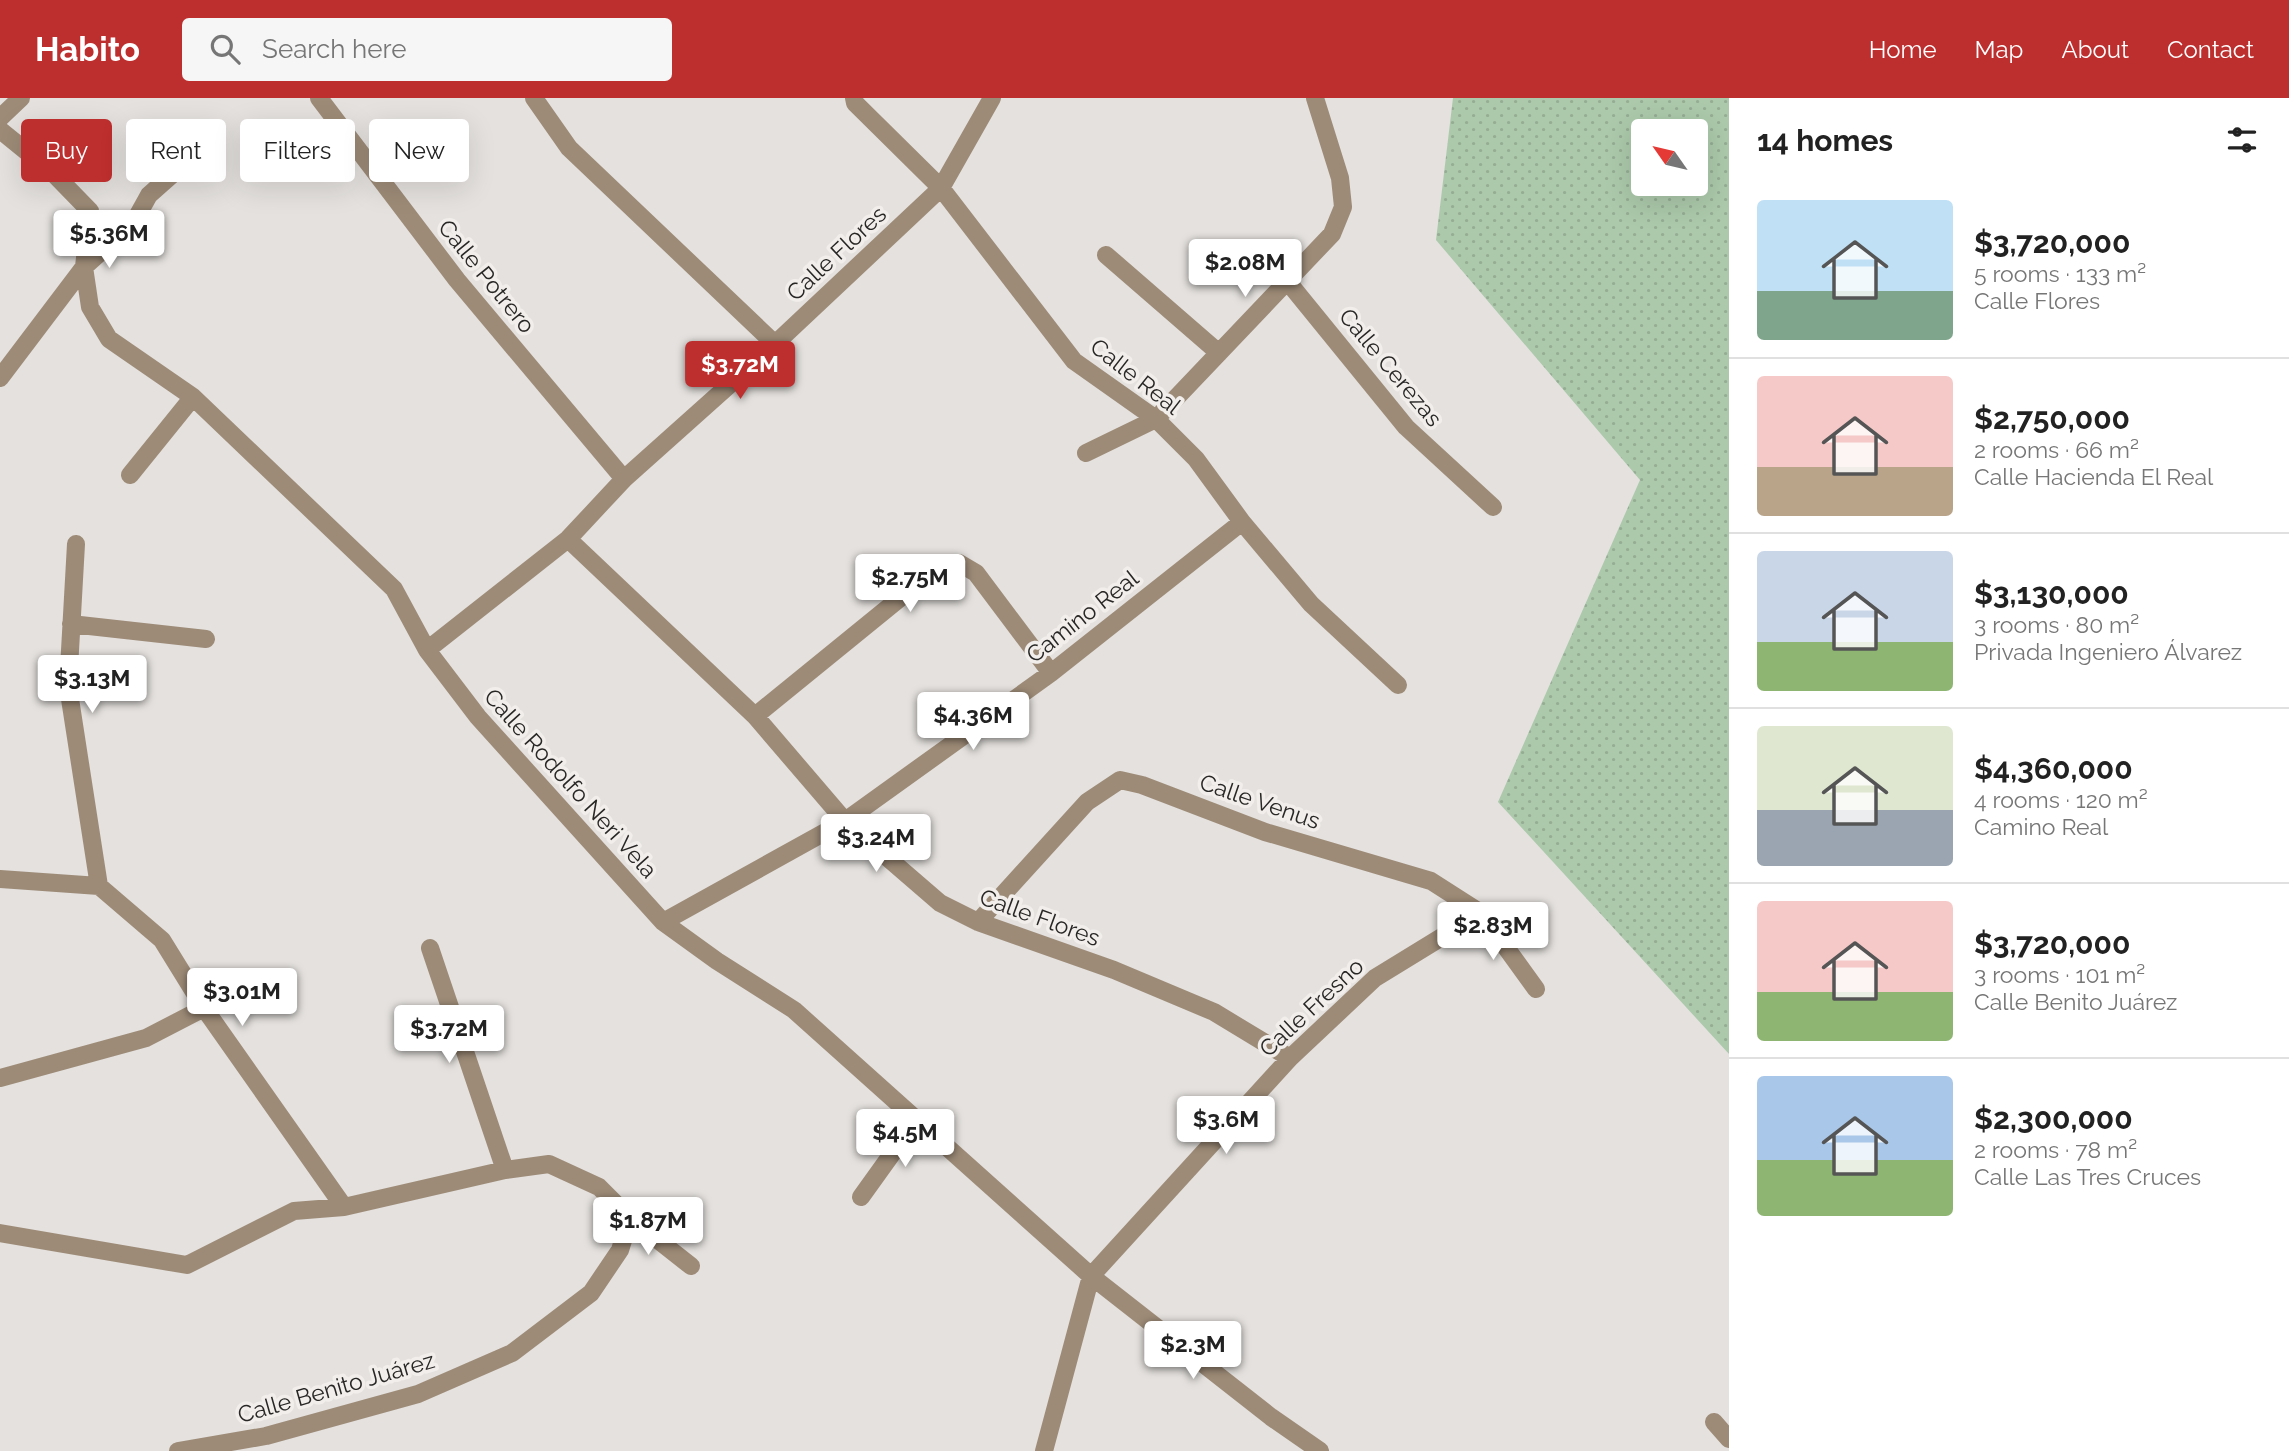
<!DOCTYPE html>
<meta charset="utf-8">
<style>
body{margin:0;font-family:Raleway,sans-serif;background:#f6f6f6;color:#222;height:100vh;display:flex;flex-direction:column;font-size:26px;white-space:nowrap}
*{box-sizing:border-box;margin:0}
p{font-size:23px;color:#767676}
.icon{flex:none;width:38px;height:38px;fill:none;stroke:currentColor;stroke-width:2;stroke-linecap:round;stroke-linejoin:round}
.map{position:relative;flex:1;overflow:hidden}
.side{display:flex;flex-direction:column;background:#fff;width:560px}
.side>*{flex:none}
.top-card{position:absolute;left:21px;top:21px;width:665px;height:63px;display:flex;gap:14px}
.needle{width:46px;rotate:304deg}
.tools{position:absolute;left:1631px;top:21px;display:grid;gap:14px}
.tools a{display:grid;place-items:center;width:77px;height:77px;border-radius:7px;background:#fff;box-shadow:0 7px 28px #0002;font-size:35px}
.price{position:absolute;translate:-50% -60px;padding:0 16px;border-radius:7px;background:#fff;color:#222;font-size:23px;line-height:46px;filter:drop-shadow(0 2px 4px #0008)}
.price::after{content:'';position:absolute;left:50%;top:42px;width:21px;height:16px;margin-left:-10px;background:inherit;clip-path:polygon(0 0,100% 0,50% 100%)}
.price.on{background:#bd2e2e;color:#fff}
ul{padding:0;list-style:none}
li{display:flex;align-items:center;gap:21px;height:175px;padding:0 28px}
li+li{border-top:2px solid #e0e0e0}
li span{display:grid;place-items:center;flex:none;width:196px;height:140px;border-radius:7px;color:#555}
li>.icon{margin-inline-start:auto}
span .icon{width:84px;height:84px;fill:#fffc;stroke-width:1}
li b{font-size:30px}
h2{display:flex;justify-content:space-between;align-items:center;height:84px;padding:0 28px;font-size:30px}
.tag{padding:0 24px;border-radius:7px;background:#fff;box-shadow:0 7px 28px #0002;font-size:24px;line-height:63px}
.tag.on{background:#bd2e2e;color:#fff}
header{display:flex;align-items:center;gap:42px;box-sizing:border-box;height:98px;padding:0 35px;background:#bd2e2e;color:#fff}
header strong{font-size:33px}
nav{display:flex;gap:38px;margin-inline-start:auto;font-size:24px}
.search{width:490px;height:63px;background:#f6f6f6;display:flex;align-items:center;gap:18px;box-sizing:border-box;padding:0 24px;border-radius:7px;color:#767676;font-size:26px}
main{display:flex;flex:1;min-height:0}
.map>svg:first-child{display:block}
.grass{fill:url(#grass-dots);fill-rule:evenodd}
.lines{fill:none;stroke-linecap:round;stroke-linejoin:round}
.minor{stroke:#9d8b77;stroke-width:18}
.labels{text-anchor:middle;dominant-baseline:central;stroke-width:7;stroke-linejoin:round;paint-order:stroke}
.street-label{font-size:23px;fill:#292726;stroke:#f1eeeb}
</style>
<header>
<strong>Habito</strong>
<div class="search"><svg class="icon" aria-label="search" viewBox="0 0 24 24"><circle cx="10" cy="10" r="6"/><path d="M15 15l6 6"/></svg>Search here</div>
<nav><a>Home</a><a>Map</a><a>About</a><a>Contact</a></nav>
</header>
<main>
<div class="map">
<svg width="1729" height="1353" viewBox="0 0 1729 1353">
<defs>
<pattern id="grass-dots" width="8" height="8" patternUnits="userSpaceOnUse" patternTransform="scale(1.75)"><rect width="8" height="8" fill="#acc9ab"/><path d="M2 2h.1M6 6h.1" fill="none" stroke="#94ad93" stroke-width="1.8" stroke-linecap="round"/></pattern>
</defs>
<rect width="100%" height="100%" fill="#e4e1de"/>
<path class="grass" d="M1453,0H1729V956L1498,704L1640,382L1436,142ZM1643,33H1696V86H1643Z"/>
<g class="lines">
<path class="minor" d="M319,0L457,182L624,381
M534,0L569,50L775,246
M854,0L855,5L941,90L1074,263L1156,321L1196,361L1242,424L1311,506L1398,587
M0,20L21,0
M0,32L53,75L90,113L84,169L90,209L109,241L193,299L394,491L427,552L478,619L663,824L717,863L794,912L1091,1178L1271,1319L1320,1353
M1106,157L1219,255
M1288,184L1406,329L1493,409
M0,280L84,169L134,124L149,97L202,50
M1086,355L1156,321L1332,136L1343,109L1340,80L1315,0
M130,377L193,299
M568,441L755,618L845,723L940,805L978,824L1114,872L1214,914L1290,960
M76,446L68,588L99,788
M71,526L206,541
M427,552L568,441L624,381L775,246L941,90L992,0
M755,618L937,470L959,465L976,475L1051,575
M0,781L99,788
M99,788L162,842L204,910L344,1109
M663,824L845,723L1051,575L1242,424
M978,824L1087,704L1120,682L1142,687L1265,734L1431,783L1481,815L1536,891
M430,850L505,1072
M0,980L146,940L204,910
M861,1099L917,1021
M630,1120L691,1168
M0,1135L187,1167L294,1113L344,1109L505,1072L549,1066L599,1089L630,1120L620,1152L591,1195L512,1255L418,1296L266,1338L178,1353
M1714,1324L1729,1341
M1044,1353L1091,1178L1290,960L1375,880L1481,815"/>
</g>
<g class="labels">
<g class="street-label">
<text transform="translate(836 155) rotate(-43)">Calle Flores</text>
<text transform="translate(487 178) rotate(51)">Calle Potrero</text>
<text transform="translate(1391 269) rotate(50)">Calle Cerezas</text>
<text transform="translate(1136 278) rotate(38)">Calle Real</text>
<text transform="translate(1082 518) rotate(-38)">Camino Real</text>
<text transform="translate(571 685) rotate(48)">Calle Rodolfo Neri Vela</text>
<text transform="translate(1260 703) rotate(19)">Calle Venus</text>
<text transform="translate(1040 819) rotate(20)">Calle Flores</text>
<text transform="translate(1311 909) rotate(-43)">Calle Fresno</text>
<text transform="translate(336 1289) rotate(-16)">Calle Benito Juárez</text>
</g>
</g>
</svg>
<div class="tools">
<a><svg class="needle" viewBox="-14 -14 28 28"><path d="M0-13l5 13h-10z" fill="#e53935"/><path d="M0 13l5-13h-10z" fill="#767676"/></svg></a>
</div>
<b class="price" style="left:109px;top:172px">$5.36M</b>
<b class="price" style="left:1245px;top:201px">$2.08M</b>
<b class="price on" style="left:740px;top:303px">$3.72M</b>
<b class="price" style="left:910px;top:516px">$2.75M</b>
<b class="price" style="left:92px;top:617px">$3.13M</b>
<b class="price" style="left:973px;top:654px">$4.36M</b>
<b class="price" style="left:876px;top:776px">$3.24M</b>
<b class="price" style="left:1493px;top:864px">$2.83M</b>
<b class="price" style="left:242px;top:930px">$3.01M</b>
<b class="price" style="left:449px;top:967px">$3.72M</b>
<b class="price" style="left:1226px;top:1058px">$3.6M</b>
<b class="price" style="left:905px;top:1071px">$4.5M</b>
<b class="price" style="left:648px;top:1159px">$1.87M</b>
<b class="price" style="left:1193px;top:1283px">$2.3M</b>
<div class="top-card">
<a class="tag on">Buy</a>
<a class="tag">Rent</a>
<a class="tag">Filters</a>
<a class="tag">New</a>
</div>
</div>
<section class="side">
<h2>14 homes<svg class="icon" aria-label="filters" viewBox="0 0 24 24"><path d="M4 7h16M4 17h16"/><circle cx="9" cy="7" r="2"/><circle cx="15" cy="17" r="2"/></svg></h2>
<ul>
<li><span style="background:linear-gradient(#bfe0f5 65%,#7fa58c 0)"><svg class="icon" aria-label="home" viewBox="0 0 24 24"><path d="M3 11l9-7 9 7M6 9v11h12V9"/></svg></span><div><b>$3,720,000</b><p>5 rooms · 133 m²</p><p>Calle Flores</p></div></li>
<li><span style="background:linear-gradient(#f6c9c9 65%,#b9a48a 0)"><svg class="icon" aria-label="home" viewBox="0 0 24 24"><path d="M3 11l9-7 9 7M6 9v11h12V9"/></svg></span><div><b>$2,750,000</b><p>2 rooms · 66 m²</p><p>Calle Hacienda El Real</p></div></li>
<li><span style="background:linear-gradient(#c9d6e8 65%,#8fb573 0)"><svg class="icon" aria-label="home" viewBox="0 0 24 24"><path d="M3 11l9-7 9 7M6 9v11h12V9"/></svg></span><div><b>$3,130,000</b><p>3 rooms · 80 m²</p><p>Privada Ingeniero Álvarez</p></div></li>
<li><span style="background:linear-gradient(#dfe7d0 60%,#9aa5b1 0)"><svg class="icon" aria-label="home" viewBox="0 0 24 24"><path d="M3 11l9-7 9 7M6 9v11h12V9"/></svg></span><div><b>$4,360,000</b><p>4 rooms · 120 m²</p><p>Camino Real</p></div></li>
<li><span style="background:linear-gradient(#f6c9c9 65%,#8fb573 0)"><svg class="icon" aria-label="home" viewBox="0 0 24 24"><path d="M3 11l9-7 9 7M6 9v11h12V9"/></svg></span><div><b>$3,720,000</b><p>3 rooms · 101 m²</p><p>Calle Benito Juárez</p></div></li>
<li><span style="background:linear-gradient(#a9c7e8 60%,#8fb573 0)"><svg class="icon" aria-label="home" viewBox="0 0 24 24"><path d="M3 11l9-7 9 7M6 9v11h12V9"/></svg></span><div><b>$2,300,000</b><p>2 rooms · 78 m²</p><p>Calle Las Tres Cruces</p></div></li>
</ul>
</section>
</main>
